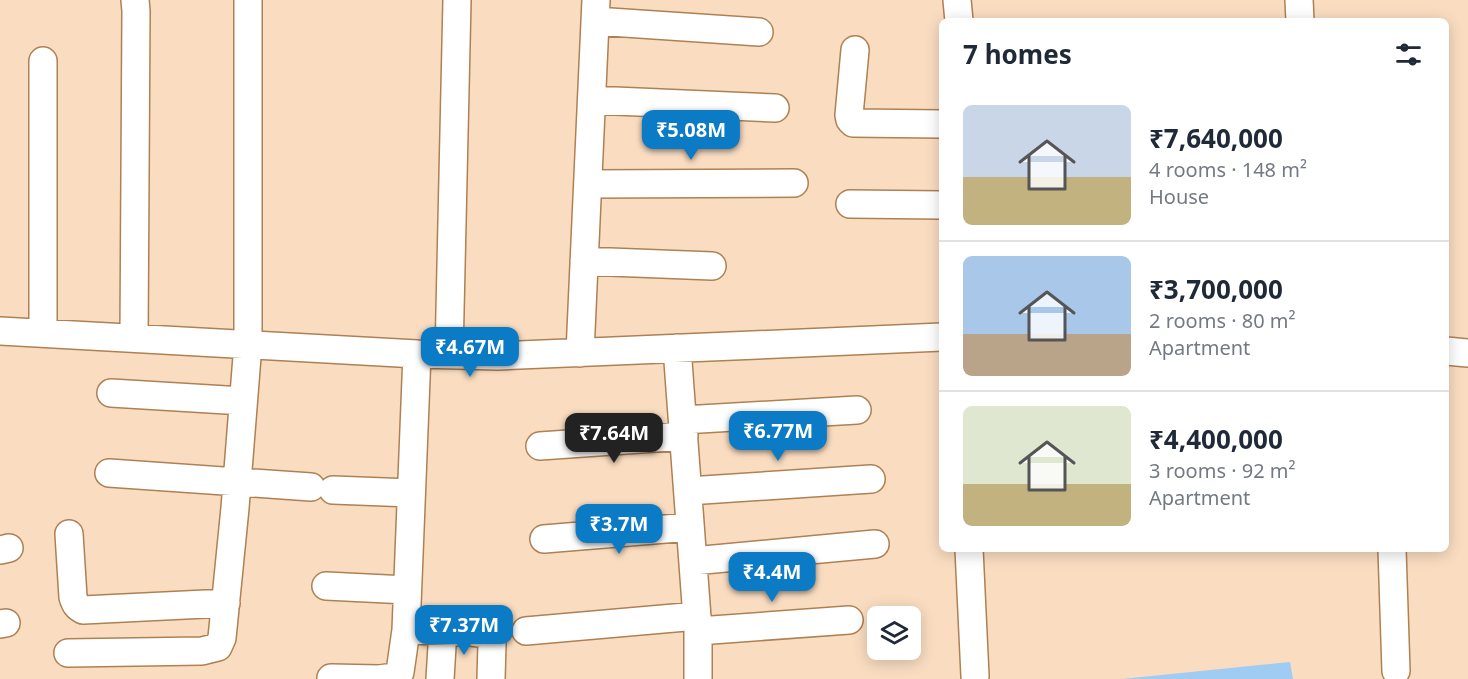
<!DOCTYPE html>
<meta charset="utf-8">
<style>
body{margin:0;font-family:"Noto Sans",sans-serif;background:#f2f2f3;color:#1f2937;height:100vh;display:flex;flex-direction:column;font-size:22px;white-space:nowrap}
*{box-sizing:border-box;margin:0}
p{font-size:20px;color:#747a83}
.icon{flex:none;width:33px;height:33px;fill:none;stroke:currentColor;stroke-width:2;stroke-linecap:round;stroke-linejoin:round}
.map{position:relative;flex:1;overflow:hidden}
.details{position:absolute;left:939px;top:18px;width:510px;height:534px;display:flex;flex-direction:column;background:#fff;border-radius:9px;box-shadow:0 3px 15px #0003}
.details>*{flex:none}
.tools{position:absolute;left:867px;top:606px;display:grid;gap:12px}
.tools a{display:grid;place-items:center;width:54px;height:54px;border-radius:9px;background:#fff;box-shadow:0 3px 15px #0003;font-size:30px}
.price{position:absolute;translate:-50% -51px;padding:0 14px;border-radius:12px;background:#0b7bc5;color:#fff;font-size:20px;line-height:39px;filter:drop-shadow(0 2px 3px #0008)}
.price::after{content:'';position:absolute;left:50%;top:36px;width:18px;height:14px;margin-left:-9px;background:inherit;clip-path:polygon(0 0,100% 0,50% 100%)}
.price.active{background:#222;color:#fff}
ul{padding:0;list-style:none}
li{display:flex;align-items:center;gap:18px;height:150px;padding:0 24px}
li+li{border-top:2px solid #e0e1e3}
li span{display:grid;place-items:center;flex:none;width:168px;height:120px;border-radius:9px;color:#555}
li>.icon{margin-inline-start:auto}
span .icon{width:72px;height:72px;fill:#fffc;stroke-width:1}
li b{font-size:26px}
h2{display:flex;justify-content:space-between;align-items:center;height:72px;padding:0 24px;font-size:26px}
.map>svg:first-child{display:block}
.water{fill:#a0cbf3}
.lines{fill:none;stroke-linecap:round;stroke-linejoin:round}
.minor-casing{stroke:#ad8153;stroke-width:30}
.minor{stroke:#fff;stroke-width:27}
</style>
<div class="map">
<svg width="1468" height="679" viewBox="0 0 1468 679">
<rect width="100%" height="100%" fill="#faddc1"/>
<path class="water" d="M1290,662L1293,679H1122Z"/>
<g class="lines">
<g class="minor-casing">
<path id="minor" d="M957,0L959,21
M1299,0L1300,21
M595,21L759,32
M855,50L849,115L850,120L853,123L942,124
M592,100L775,108
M588,184L794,183
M850,204L942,205
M584,261L712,266
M0,331L417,354L498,356L942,337
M43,333V61
M134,338L136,11L135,0
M677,348L698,631V679
M1446,351L1468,353
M580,353L596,0
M417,354L406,630L471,632L487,634L492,643L491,679
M449,355L457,0
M111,393L243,401
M683,420L857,410
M540,446L684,436
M109,473L311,487
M333,490L411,493
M688,491L871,479
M69,534L73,597C75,604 77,607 83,610L226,603
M544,539L690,527
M969,549L975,676
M1392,549L1396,671
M0,550L9,548
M693,561L875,544
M326,586L407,590
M0,624L6,623
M526,631L697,616
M698,631L849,620
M68,653L202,651L218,647L222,638L235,508L248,344V0
M331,678L379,679L394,677L400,672L406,630
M440,679L443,630"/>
</g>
<use href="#minor" class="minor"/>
</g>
</svg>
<div class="tools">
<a><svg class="icon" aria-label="layers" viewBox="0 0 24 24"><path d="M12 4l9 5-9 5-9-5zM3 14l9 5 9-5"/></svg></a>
</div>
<b class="price" style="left:691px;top:161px">₹5.08M</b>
<b class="price" style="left:470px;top:378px">₹4.67M</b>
<b class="price" style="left:778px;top:462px">₹6.77M</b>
<b class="price active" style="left:614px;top:464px">₹7.64M</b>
<b class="price" style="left:619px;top:555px">₹3.7M</b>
<b class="price" style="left:772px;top:603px">₹4.4M</b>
<b class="price" style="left:464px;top:656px">₹7.37M</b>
<section class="details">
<h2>7 homes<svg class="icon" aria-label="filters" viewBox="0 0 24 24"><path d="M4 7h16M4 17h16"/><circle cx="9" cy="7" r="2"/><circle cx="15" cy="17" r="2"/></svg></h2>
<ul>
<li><span style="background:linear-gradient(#c9d6e8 60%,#c2b280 0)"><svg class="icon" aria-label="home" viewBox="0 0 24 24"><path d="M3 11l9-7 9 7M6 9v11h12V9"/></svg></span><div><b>₹7,640,000</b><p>4 rooms · 148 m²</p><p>House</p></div></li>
<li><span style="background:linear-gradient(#a9c7e8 65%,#b9a48a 0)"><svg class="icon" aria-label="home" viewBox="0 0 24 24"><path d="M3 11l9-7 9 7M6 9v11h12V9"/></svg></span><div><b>₹3,700,000</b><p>2 rooms · 80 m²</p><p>Apartment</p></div></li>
<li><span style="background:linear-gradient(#dfe7d0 65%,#c2b280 0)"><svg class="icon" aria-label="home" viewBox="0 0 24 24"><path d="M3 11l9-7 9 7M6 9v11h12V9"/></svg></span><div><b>₹4,400,000</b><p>3 rooms · 92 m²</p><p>Apartment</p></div></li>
</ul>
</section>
</div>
